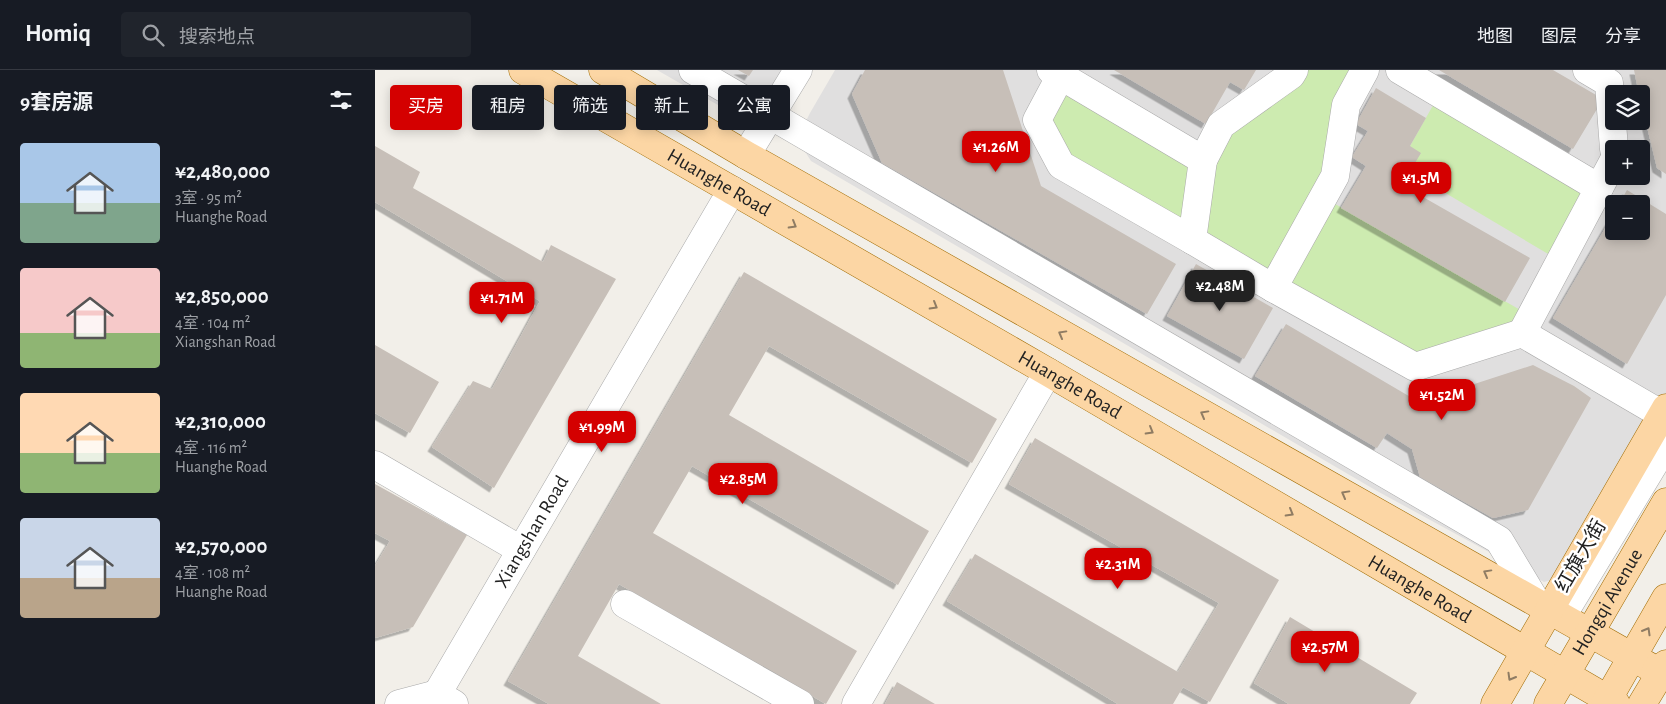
<!DOCTYPE html>
<html lang="zh">
<meta charset="utf-8">
<style>
body{margin:0;font-family:"Alegreya Sans","Noto Sans SC",sans-serif;background:#20242c;color:#f1f3f6;height:100vh;display:flex;flex-direction:column;font-size:19px;white-space:nowrap}
*{box-sizing:border-box;margin:0}
p{font-size:16px;color:#9ea1a6}
.icon{flex:none;width:28px;height:28px;fill:none;stroke:currentColor;stroke-width:2;stroke-linecap:round;stroke-linejoin:round}
.map{position:relative;flex:1;overflow:hidden}
.side{display:flex;flex-direction:column;background:#171b24;width:375px}
.side>*{flex:none}
.guide{position:absolute;left:15px;top:15px;width:475px;height:45px;display:flex;gap:10px}
.fabs{position:absolute;left:1230px;top:15px;display:grid;gap:10px}
.fabs a{display:grid;place-items:center;width:45px;height:45px;border-radius:5px;background:#171b24;box-shadow:0 2px 12px #0003;font-size:25px}
.price{position:absolute;translate:-50% -42px;padding:0 11px;border-radius:10px;background:#d40000;color:#fff;font-size:16px;line-height:32px;filter:drop-shadow(0 1px 2px #0008)}
.price::after{content:'';position:absolute;left:50%;top:30px;width:15px;height:11px;margin-left:-8px;background:inherit;clip-path:polygon(0 0,100% 0,50% 100%)}
.price.active{background:#222;color:#fff}
ul{padding:0;list-style:none}
li{display:flex;align-items:center;gap:15px;height:125px;padding:0 20px}
li span{display:grid;place-items:center;flex:none;width:140px;height:100px;border-radius:5px;color:#555}
li>.icon{margin-inline-start:auto}
span .icon{width:60px;height:60px;fill:#fffc;stroke-width:1}
li b{font-size:21px}
h2{display:flex;justify-content:space-between;align-items:center;height:60px;padding:0 20px;font-size:21px}
.tag{padding:0 18px;border-radius:5px;background:#171b24;box-shadow:0 2px 12px #0003;font-size:18px;line-height:45px}
.tag.active{background:#d40000;color:#fff}
header{display:flex;align-items:center;gap:30px;box-sizing:border-box;height:70px;padding:0 25px;background:#171b24;border-bottom:1px solid #363941}
header strong{font-size:24px}
nav{display:flex;gap:28px;margin-inline-start:auto;font-size:18px}
.search{width:350px;height:45px;background:#20242c;display:flex;align-items:center;gap:12px;box-sizing:border-box;padding:0 18px;border-radius:5px;color:#9ea1a6;font-size:19px}
main{display:flex;flex:1;min-height:0}
.map>svg:first-child{display:block}
.residential{fill:#e0dfdf;fill-rule:evenodd}
.grass{fill:#cdebb0}
.building{fill:#c7bfb8;filter:url(#shadow)}
.lines{fill:none;stroke-linecap:round;stroke-linejoin:round}
.minor-casing{stroke:#a9a9a9;stroke-width:29}
.major-casing{stroke:#a06b00;stroke-width:29}
.minor{stroke:#fff;stroke-width:28}
.major{stroke:#fcd6a4;stroke-width:28}
.oneway{stroke:#8f7c63}
.labels{text-anchor:middle;dominant-baseline:central;stroke-width:5;stroke-linejoin:round;paint-order:stroke}
.street-label{font-size:20px;fill:#222;stroke:#fff}
</style>
<header>
<strong>Homiq</strong>
<div class="search"><svg class="icon" aria-label="search" viewBox="0 0 24 24"><circle cx="10" cy="10" r="6"/><path d="M15 15l6 6"/></svg>搜索地点</div>
<nav><a>地图</a><a>图层</a><a>分享</a></nav>
</header>
<main>
<section class="side">
<h2>9套房源<svg class="icon" aria-label="filters" viewBox="0 0 24 24"><path d="M4 7h16M4 17h16"/><circle cx="9" cy="7" r="2"/><circle cx="15" cy="17" r="2"/></svg></h2>
<ul>
<li><span style="background:linear-gradient(#a9c7e8 60%,#7fa58c 0)"><svg class="icon" aria-label="home" viewBox="0 0 24 24"><path d="M3 11l9-7 9 7M6 9v11h12V9"/></svg></span><div><b>¥2,480,000</b><p>3室 · 95 m²</p><p>Huanghe Road</p></div></li>
<li><span style="background:linear-gradient(#f6c9c9 65%,#8fb573 0)"><svg class="icon" aria-label="home" viewBox="0 0 24 24"><path d="M3 11l9-7 9 7M6 9v11h12V9"/></svg></span><div><b>¥2,850,000</b><p>4室 · 104 m²</p><p>Xiangshan Road</p></div></li>
<li><span style="background:linear-gradient(#ffd9b3 60%,#8fb573 0)"><svg class="icon" aria-label="home" viewBox="0 0 24 24"><path d="M3 11l9-7 9 7M6 9v11h12V9"/></svg></span><div><b>¥2,310,000</b><p>4室 · 116 m²</p><p>Huanghe Road</p></div></li>
<li><span style="background:linear-gradient(#c9d6e8 60%,#b9a48a 0)"><svg class="icon" aria-label="home" viewBox="0 0 24 24"><path d="M3 11l9-7 9 7M6 9v11h12V9"/></svg></span><div><b>¥2,570,000</b><p>4室 · 108 m²</p><p>Huanghe Road</p></div></li>
</ul>
</section>
<div class="map">
<svg width="1291" height="634" viewBox="0 0 1291 634">
<defs>
<filter id="shadow"><feDropShadow dx="-4.5" dy="4.5" stdDeviation="0" flood-color="#0004"/></filter>
</defs>
<rect width="100%" height="100%" fill="#f2efe9"/>
<path class="residential" d="M282,0H412L393,31L362,46Z
M460,0H1291V344L1195,505L1169,512L1002,421L436,91L422,69L435,43ZM1239,24H1266V51H1239ZM1239,79H1266V106H1239ZM1239,134H1266V161H1239Z"/>
<path class="grass" d="M919,0H990L948,127L1156,246L1040,297L686,95L662,50L686,5L828,90Z
M1065,23L1224,118L1185,191L1035,102V76Z"/>
<path class="building" d="M363,0H378L374,6Z
M490,0H628L666,116L801,194L772,244L507,93L477,24Z
M739,0H881L869,20L855,12L831,54Z
M1064,0H1178L1228,29L1198,79Z
M1259,0H1291V104L1282,98L1266,32V24H1264Z
M1001,18L1051,48L1035,76L1046,83L1027,115L1155,188L1130,232L966,138L991,96L977,87L993,61L981,54Z
M0,76L45,102L38,118L168,192L176,175L241,209L119,418L57,377L98,311L117,319L165,231L0,132Z
M1252,120L1291,144V225L1252,294L1178,248L1239,143V161H1266V134H1244Z
M821,194L898,238L869,289L792,246Z
M369,202L622,349L597,393L394,276L354,345L554,461L523,515L317,396L278,463L482,581L451,634L244,514L203,586L286,634H174L133,611Z
M911,254L1044,332L1158,295L1199,316L1216,328L1153,440L1118,448L1045,407L1037,379L1012,363L1002,378L880,306Z
M0,275L64,312L35,363L0,343Z
M660,368L904,510L835,632L808,617L798,634H743L572,531L600,484L803,602L844,533L634,414Z
M0,414L92,465L38,557L0,568V496L15,471L0,463Z
M915,547L1042,623L1035,634H914L879,613Z
M522,612L560,634H510Z"/>
<g class="lines">
<g class="minor-casing">
<g id="minor">
<path d="M318,0L1124,470L1160,530"/>
<path d="M676,0L828,90L817,170L898,218L960,106L971,35L990,0"/>
<path d="M1025,0L1224,118"/>
<path d="M1212,0L1234,13L1239,79"/>
<path d="M686,5L662,50L686,95L817,170"/>
<path d="M371,85L423,0"/>
<path d="M828,90L846,55L916,5L919,0"/>
<path d="M898,218L1040,297L1147,263L1291,347"/>
<path d="M1147,263L1239,90"/>
<path d="M0,395L146,480"/>
<path d="M250,534L425,634"/>
<path d="M1187,546L1291,374"/>
<path id="s1" d="M62,624L357,120"/>
<path d="M24,634L62,624L79,634"/>
<path d="M481,634L673,302"/>
</g>
</g>
<g class="major-casing">
<g id="major">
<path id="s2" d="M148,0L673,302L1241,634"/>
<path d="M228,0L371,85L1291,606"/>
<path d="M1120,634L1291,338"/>
<path id="s3" d="M1173,634L1291,432"/>
<path d="M1230,634L1291,528"/>
<path d="M1267,634L1291,594"/>
</g>
</g>
<use href="#minor" class="minor"/>
<use href="#major" class="major"/>
</g>
<defs><path id="oneway-chevron" d="M-2-3.5L2.5 0L-2 3.5" fill="none" stroke-width="1.6" stroke-linecap="round" stroke-linejoin="round" transform="scale(1.25)"/></defs>
<g class="oneway">
<use href="#oneway-chevron" transform="translate(418 155) rotate(30)"/>
<use href="#oneway-chevron" transform="translate(559 236) rotate(30)"/>
<use href="#oneway-chevron" transform="translate(687 264) rotate(-151)"/>
<use href="#oneway-chevron" transform="translate(829 344) rotate(-151)"/>
<use href="#oneway-chevron" transform="translate(775 361) rotate(30)"/>
<use href="#oneway-chevron" transform="translate(970 424) rotate(-151)"/>
<use href="#oneway-chevron" transform="translate(915 443) rotate(30)"/>
<use href="#oneway-chevron" transform="translate(1112 503) rotate(-151)"/>
<use href="#oneway-chevron" transform="translate(1272 561) rotate(-60)"/>
<use href="#oneway-chevron" transform="translate(1136 607) rotate(120)"/>
</g>
<g class="labels">
<g class="street-label">
<text stroke="none"><textPath href="#s2" startOffset="226">Huanghe Road</textPath></text>
<text stroke="none"><textPath href="#s2" startOffset="631">Huanghe Road</textPath></text>
<text stroke="none"><textPath href="#s1" startOffset="188">Xiangshan Road</textPath></text>
<text transform="translate(1206 486) rotate(-60)">红旗大街</text>
<text stroke="none"><textPath href="#s2" startOffset="1036">Huanghe Road</textPath></text>
<text stroke="none"><textPath href="#s3" startOffset="118">Hongqi Avenue</textPath></text>
</g>
</g>
</svg>
<div class="fabs">
<a><svg class="icon" aria-label="layers" viewBox="0 0 24 24"><path d="M12 4l9 5-9 5-9-5zM3 14l9 5 9-5"/></svg></a>
<a>+</a>
<a>−</a>
</div>
<b class="price" style="left:621px;top:103px">¥1.26M</b>
<b class="price" style="left:1046px;top:134px">¥1.5M</b>
<b class="price active" style="left:845px;top:242px">¥2.48M</b>
<b class="price" style="left:127px;top:254px">¥1.71M</b>
<b class="price" style="left:1067px;top:351px">¥1.52M</b>
<b class="price" style="left:227px;top:383px">¥1.99M</b>
<b class="price" style="left:368px;top:435px">¥2.85M</b>
<b class="price" style="left:743px;top:520px">¥2.31M</b>
<b class="price" style="left:950px;top:603px">¥2.57M</b>
<div class="guide">
<a class="tag active">买房</a>
<a class="tag">租房</a>
<a class="tag">筛选</a>
<a class="tag">新上</a>
<a class="tag">公寓</a>
</div>
</div>
</main>
